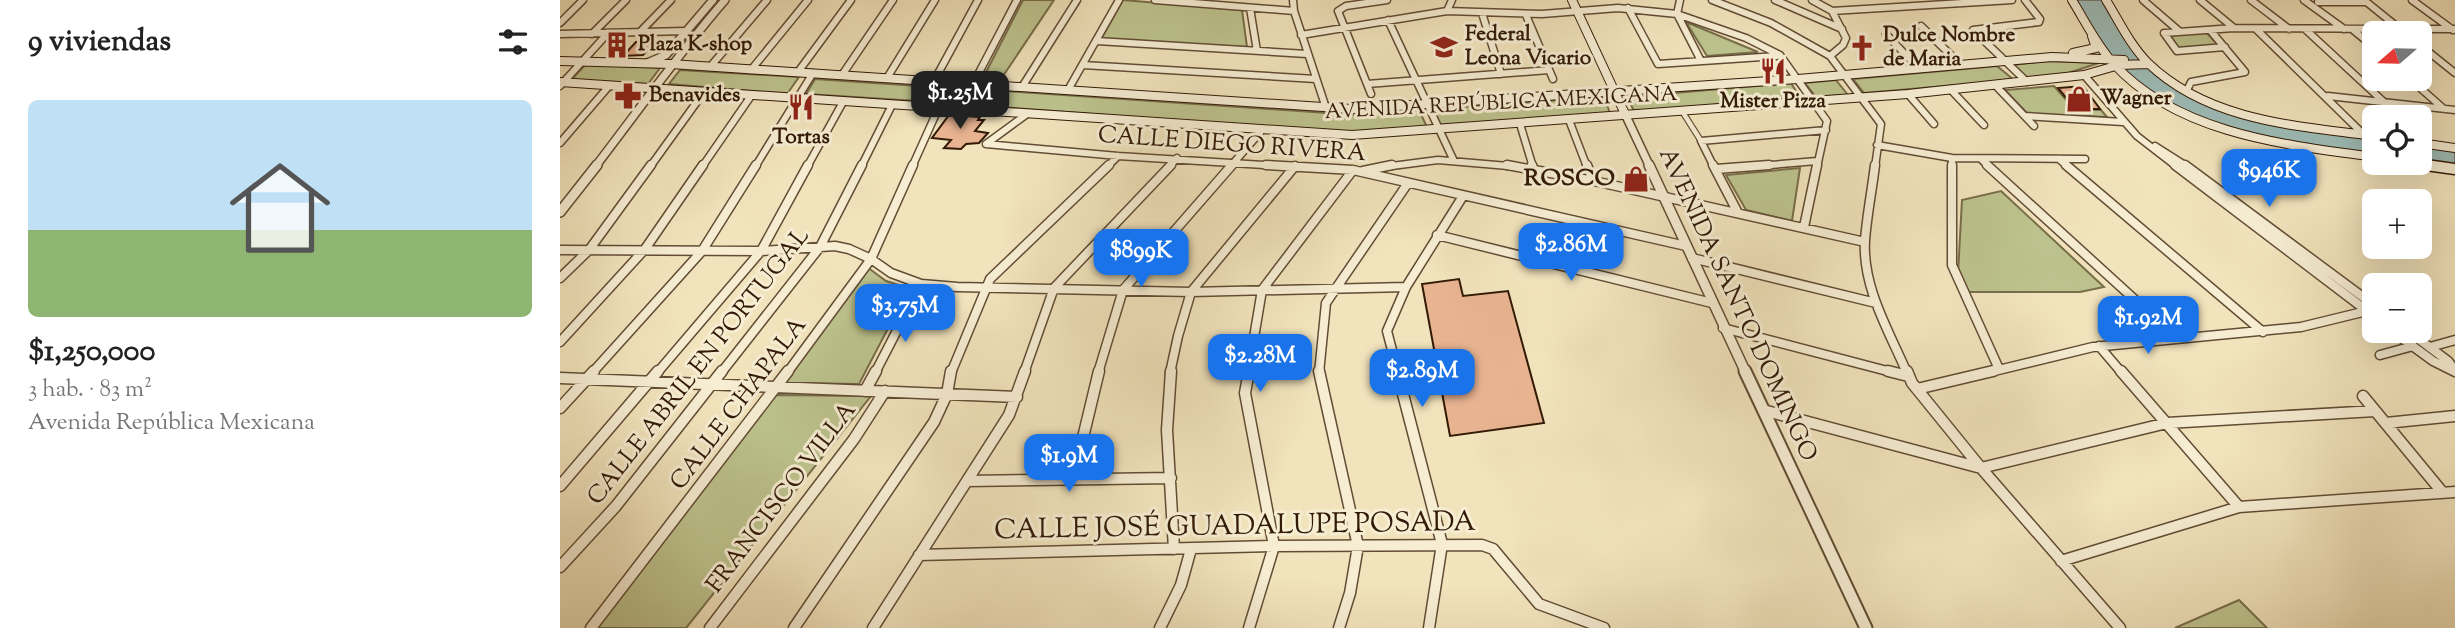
<!DOCTYPE html>
<html lang="es">
<meta charset="utf-8">
<style>
body{margin:0;font-family:"Sorts Mill Goudy",serif;background:#f6f6f6;color:#222;height:100vh;display:flex;flex-direction:column;font-size:26px;white-space:nowrap}
*{box-sizing:border-box;margin:0}
p{font-size:23px;color:#767676}
.icon{flex:none;width:38px;height:38px;fill:none;stroke:currentColor;stroke-width:2;stroke-linecap:round;stroke-linejoin:round}
.map{position:relative;flex:1;overflow:hidden}
.details{display:flex;flex-direction:column;background:#fff;width:560px}
.details>*{flex:none}
.needle{width:46px;rotate:250deg}
.tools{position:absolute;left:1802px;top:21px;display:grid;gap:14px}
.tools a{display:grid;place-items:center;width:70px;height:70px;border-radius:10px;background:#fff;box-shadow:0 7px 28px #0002;font-size:35px}
.price{position:absolute;translate:-50% -60px;padding:0 16px;border-radius:14px;background:#1a73e8;color:#fff;font-size:23px;line-height:46px;filter:drop-shadow(0 2px 4px #0008)}
.price::after{content:'';position:absolute;left:50%;top:42px;width:21px;height:16px;margin-left:-10px;background:inherit;clip-path:polygon(0 0,100% 0,50% 100%)}
.price.active{background:#222;color:#fff}
ul{padding:0;list-style:none}
li{display:grid;align-content:center;gap:14px;height:371px;padding:0 28px}
li span{display:grid;place-items:center;height:217px;border-radius:10px;color:#555}
li>.icon{margin-inline-start:auto}
span .icon{width:126px;height:126px;fill:#fffc;stroke-width:1}
li b{font-size:30px}
h2{display:flex;justify-content:space-between;align-items:center;height:84px;padding:0 28px;font-size:30px}
main{display:flex;flex:1;min-height:0}
.map>svg:first-child{display:block}
.green{fill:#bdc38e;stroke:#786e4a;stroke-width:2}
.water{fill:#9dbdb9;stroke:#727c71;stroke-width:2}
.building{fill:#e8b391;stroke:#321a06;stroke-width:2}
.lines{fill:none;stroke-linecap:round;stroke-linejoin:round}
.pedestrian-casing{stroke:#624c34;stroke-width:7}
.minor-far2-casing{stroke:#624c34;stroke-width:9}
.minor-far1-casing{stroke:#624c34;stroke-width:11}
.minor-casing{stroke:#624c34;stroke-width:13}
.tertiary-far2-casing{stroke:#624c34;stroke-width:10}
.tertiary-far1-casing{stroke:#624c34;stroke-width:12}
.tertiary-casing{stroke:#624c34;stroke-width:15}
.secondary-far1-casing{stroke:#321a06;stroke-width:10}
.secondary-casing{stroke:#321a06;stroke-width:13}
.pedestrian{stroke:#f6edd3;stroke-width:4.5}
.minor-far2{stroke:#f6edd3;stroke-width:6}
.minor-far1{stroke:#f6edd3;stroke-width:8}
.minor{stroke:#f6edd3;stroke-width:10}
.tertiary-far2{stroke:#f6edd3;stroke-width:7}
.tertiary-far1{stroke:#f6edd3;stroke-width:9}
.tertiary{stroke:#f6edd3;stroke-width:11}
.secondary-far1{stroke:#f6edd3;stroke-width:8}
.secondary{stroke:#f6edd3;stroke-width:10}
.labels{text-anchor:middle;dominant-baseline:central;stroke-width:6;stroke-linejoin:round;paint-order:stroke}
.far-poi-label{font-size:21px;font-weight:bold;fill:#321a06;stroke:#f6edd3;text-anchor:start}
.far-street-label{font-size:21px;fill:#321a06;stroke:#f6edd3}
.street-label{font-size:24px;fill:#321a06;stroke:#f6edd3}
.poi-label{font-size:24px;font-weight:bold;fill:#321a06;stroke:#f6edd3;text-anchor:end}
.near-street-label{font-size:28px;fill:#321a06;stroke:#f6edd3}
</style>
<main>
<section class="details">
<h2>9 viviendas<svg class="icon" aria-label="filters" viewBox="0 0 24 24"><path d="M4 7h16M4 17h16"/><circle cx="9" cy="7" r="2"/><circle cx="15" cy="17" r="2"/></svg></h2>
<ul>
<li><span style="background:linear-gradient(#bfe0f5 60%,#8fb573 0)"><svg class="icon" aria-label="home" viewBox="0 0 24 24"><path d="M3 11l9-7 9 7M6 9v11h12V9"/></svg></span><div><b>$1,250,000</b><p>3 hab. · 83 m²</p><p>Avenida República Mexicana</p></div></li>
</ul>
</section>
<div class="map">
<svg width="1895" height="628" viewBox="0 0 1895 628">
<rect width="100%" height="100%" fill="#f1e3bc"/>
<filter id="stains"><feTurbulence type="fractalNoise" baseFrequency=".00286" numOctaves="4"/><feColorMatrix values="0 0 0 0 .2 0 0 0 0 .09 0 0 0 0 .02 0 0 0 .5 -.17"/></filter>
<radialGradient id="worn" r=".72"><stop offset=".6" stop-color="#630" stop-opacity="0"/><stop offset="1" stop-color="#630" stop-opacity=".3"/></radialGradient>
<path class="green" d="M463,0H494L439,82H421Z
M563,0L682,10L687,47L541,39Z
M1126,22L1198,52L1147,56Z
M1646,32L1658,45L1617,49L1606,34Z
M1487,61L1539,63L1505,74L1467,79L1453,65Z
M26,64L100,68L88,84L11,80Z
M1437,66L1454,80L1304,93L1293,79Z
M120,70L239,77L227,94L109,84Z
M255,79L388,88L374,102L246,94Z
M1276,80L1288,95L1256,97L1245,83Z
M1231,83L1241,99L1074,111L1067,97Z
M1494,86L1514,109L1541,110L1547,117L1468,114L1445,90Z
M401,88L796,115L859,110L867,127L789,133L387,103Z
M1044,97L1050,113L879,125L871,109Z
M1240,168L1232,221L1186,210L1166,175Z
M1441,191L1544,287L1520,292H1408L1398,274L1402,200Z
M307,267L326,281L349,288L299,384L222,383Z
M213,395L311,396L126,628H32Z
M1679,600L1707,628H1615Z"/>
<path class="water" d="M1512,0H1546L1578,51L1608,80L1683,114L1815,136V157L1667,129L1610,104L1556,66Z
M1860,143L1895,148V169L1860,163Z"/>
<path class="building" d="M96,41L83,55L63,56L76,42Z
M1523,86L1540,109H1515L1498,88Z
M389,115L420,117L418,120H424L415,131L428,133L419,143L406,144L401,149L384,148L391,140L372,138Z
M899,279L903,296L948,291L984,423L890,436L862,284Z"/>
<g class="lines">
<g class="pedestrian-casing">
<path id="pedestrian" d="M1122,111L1141,141"/>
</g>
<g class="minor-far2-casing">
<path id="minor-far2" d="M595,0L734,11
M733,0L734,11L766,108
M1152,0L1211,23L1270,56L1321,124L1315,167
M1215,0L1282,29
M1252,0L1272,11L1286,38L1283,45L1270,56
M1465,0L1480,19L1479,22L1413,30L1467,82
M1583,0L1619,31
M1640,0L1674,28
M1691,0L1729,29
M1744,0L1784,29
M1804,0L1840,29
M1852,0L1893,30
M1758,2H1806
M690,8L697,51
M1068,8L1098,64L1217,56
M887,11L892,0
M1272,11L1452,0
M922,13L941,74
M1117,14L1141,61
M1117,14L1120,0
M966,15L993,79
M828,20L893,159
M0,23L23,0
M1361,26L1401,65
M1696,29L1804,135
M1745,29L1825,103
M1792,29L1815,48
M79,33L111,0
M0,34L126,31
M32,34L66,0
M1326,34L1359,69
M741,35L887,11L982,14L1058,8L1117,14L1186,38L1220,55L1267,121L1257,167
M537,41L747,54
M1860,45L1895,73
M1665,47L1617,51L1604,33L1674,28L1895,29
M523,65L756,79
M150,67L207,0
M191,70L248,0
M238,72L291,0
M282,75L333,0
M1524,75L1577,136L1617,167
M327,78L375,0
M1850,79L1884,109
M374,81L418,0
M413,84L457,0
M807,84L989,70
M0,86L48,33
M1436,86L1474,126
M462,87L517,0
M1628,88L1631,82L1685,72L1650,30
M508,90L559,0
M1391,90L1424,125
M811,94L778,11L786,6L827,0
M1348,94L1374,124
M1768,96L1895,110
M1465,116L1563,122
M1009,120L1027,167
M960,124L973,167
M0,143L49,86
M426,144L558,156L735,167
M426,144L467,114
M1317,145L1392,158L1525,159
M1595,146L1628,167
M1392,158V167
M1421,159L1429,167
M1499,159L1508,167
M90,167L144,92
M142,167L191,96
M195,167L253,73
M247,167L283,102
M301,167L332,105
M352,167L379,107L401,83
M547,167L558,156
M609,167L617,158
M670,167L703,129
M824,167L878,160L960,167
M1154,167L1141,141L1266,130
M1187,167L1257,161"/>
</g>
<g class="minor-far1-casing">
<path id="minor-far1" d="M706,165L793,170L1126,246
M947,165L1034,181L1305,242
M972,165L974,170
M1027,165L1032,178
M1153,165L1178,213
M1315,165C1312,190 1307,215 1305,240C1302,287 1329,331 1347,373
M1392,165V265L1439,369
M1427,165L1618,339
M1506,165L1703,332
M1615,165L1815,317
M1625,165L1815,306
M1156,169L1209,165
M803,171L832,165
M1244,227L1257,165
M877,235L1152,303
M0,250L201,251L275,246L289,249L311,259L331,273L361,284L397,287L631,292L846,287
M1132,258L1316,303
M0,278L29,250L91,165
M1163,328L1335,373
M1832,331L1873,361L1895,372
M1848,331L1888,361L1895,370
M0,342L85,249L143,165
M1539,346L1562,373
M1870,347L1895,340
M1820,355L1853,346
M32,373L142,251L196,165
M97,373L201,251L248,165
M161,373L260,247L302,165
M227,373L311,259L353,165
M315,373L361,284
M391,373L430,279L549,165
M464,373L494,288L611,165
M538,373L563,290L672,165
M610,373L618,336L631,292L735,166
M688,373L702,290L793,170
M759,373L766,303L848,183
M838,373L827,331L846,287L903,196
M1426,373L1533,347L1741,327L1815,309"/>
</g>
<g class="minor-casing">
<path id="minor" d="M611,371L607,430L614,549
M689,371L685,393L714,546L689,628
M759,371L798,546L790,593L779,628
M837,371L882,544L869,628
M1328,371L1348,376
M1347,371L1352,383L1421,468L1560,628
M1561,371L1679,507
M0,378L457,397
M1357,389L1433,371
M305,391L316,371
M1803,396L1883,493
M0,408L34,371
M1203,410L1421,468L1607,423L1815,411
M1826,423L1895,416
M513,479L539,371
M407,481L611,478
M0,486L98,371
M359,555L714,546L922,545L933,549L979,604L1044,628
M1501,561L1679,507L1895,492
M0,567L56,506L162,371
M31,628L228,371
M150,628L294,439L325,391
M234,628L374,422L387,394L391,371
M313,628L449,415L465,371
M600,628L621,585L631,549"/>
</g>
<g class="tertiary-far2-casing">
<path id="tertiary-far2" d="M87,63L106,55L153,0
M1066,116L1090,167
M35,167C78,111 119,53 165,0"/>
</g>
<g class="tertiary-far1-casing">
<path id="tertiary-far1" d="M1089,165L1186,373
M0,212L37,165"/>
</g>
<g class="tertiary-casing">
<path id="tertiary" d="M1185,371L1306,628"/>
</g>
<g class="secondary-far1-casing">
<path id="secondary-far1" d="M1012,0L1066,116
M1512,0C1525,21 1536,44 1553,63C1617,134 1726,145 1815,157
M1546,0C1559,21 1570,45 1588,63C1648,121 1736,126 1815,136
M1513,53L1536,48L1532,36
M0,61L111,64L793,109L1238,79L1492,57L1564,60
M0,82L792,135L1348,94L1524,75L1559,65L1589,64
M1860,143L1895,148
M1853,163L1878,167"/>
</g>
<g class="secondary-casing">
<path id="secondary" d="M1866,165L1895,169"/>
</g>
<use href="#pedestrian" class="pedestrian"/>
<use href="#minor-far2" class="minor-far2"/>
<use href="#minor-far1" class="minor-far1"/>
<use href="#minor" class="minor"/>
<use href="#tertiary-far2" class="tertiary-far2"/>
<use href="#tertiary-far1" class="tertiary-far1"/>
<use href="#tertiary" class="tertiary"/>
<use href="#secondary-far1" class="secondary-far1"/>
<use href="#secondary" class="secondary"/>
</g>
<defs>
<g id="building-bare" transform="scale(2.1)"><path d="M-4-6H4V6H1V3H-1V6H-4ZM-2.5-4.3h1.7v1.8h-1.7ZM.8-4.3h1.7v1.8H.8ZM-2.5-1h1.7V.8h-1.7ZM.8-1h1.7V.8H.8Z" fill="#8f2418" stroke="#f6edd3" stroke-width="2.5" paint-order="stroke"/></g>
<g id="school-bare" transform="scale(2.1)"><path d="M0-5L7-2L0 1L-7-2ZM-4 1L0 2.5L4 1V4Q0 6-4 4Z" fill="#8f2418" stroke="#f6edd3" stroke-width="2.5" paint-order="stroke"/></g>
<g id="church-bare" transform="scale(2.1)"><path d="M-1.2-6h2.4v3.5h3.3v2.4h-3.3V6h-2.4V-.1h-3.3v-2.4h3.3Z" fill="#8f2418" stroke="#f6edd3" stroke-width="2.5" paint-order="stroke"/></g>
<g id="restaurant-bare" transform="scale(2.1)"><path d="M-5-6h1v4h1v-4h1v4h1v-4h1v5L-1.5 .5V6h-2V.5L-5-1ZM5-6V6H3V1.5H1.5Q1.5-4 5-6Z" fill="#8f2418" stroke="#f6edd3" stroke-width="2.5" paint-order="stroke"/></g>
<g id="pharmacy-bare" transform="scale(2.1)"><path d="M-2-6h4v4h4v4h-4v4h-4v-4h-4v-4h4Z" fill="#8f2418" stroke="#f6edd3" stroke-width="2.5" paint-order="stroke"/></g>
<g id="shop-bare" transform="scale(2.1)"><path d="M-5-2.5h2.3a2.7 3.5 0 0 1 5.4 0H5L5.5 6h-11ZM-1.5-2.5h3a1.5 2.3 0 0 0-3 0Z" fill="#8f2418" stroke="#f6edd3" stroke-width="2.5" paint-order="stroke"/></g>
</defs>
<g fill-rule="evenodd">
<use href="#building-bare" x="57" y="45"/>
<use href="#school-bare" x="884" y="47"/>
<use href="#church-bare" x="1302" y="48"/>
<use href="#restaurant-bare" x="1213" y="71"/>
<use href="#pharmacy-bare" x="68" y="96"/>
<use href="#shop-bare" x="1519" y="99"/>
<use href="#restaurant-bare" x="241" y="107"/>
<use href="#shop-bare" x="1076" y="179"/>
</g>
<g class="labels">
<g class="far-poi-label">
<text x="905" y="35">Federal<tspan x="905" dy="24">Leona Vicario</tspan></text>
<text x="1323" y="36">Dulce Nombre<tspan x="1323" dy="24">de Maria</tspan></text>
<text x="78" y="45">Plaza K-shop</text>
<text x="89" y="96">Benavides</text>
<text x="1540" y="99">Wagner</text>
<text x="1213" y="102" text-anchor="middle">Mister Pizza</text>
<text x="241" y="138" text-anchor="middle">Tortas</text>
</g>
<g class="far-street-label">
<text transform="translate(941 104) rotate(-3)">AVENIDA REPÚBLICA MEXICANA</text>
</g>
<g class="street-label">
<text transform="translate(672 145) rotate(4)">CALLE DIEGO RIVERA</text>
<text transform="translate(1177 305) rotate(65)">AVENIDA SANTO DOMINGO</text>
<text transform="translate(139 367) rotate(-52)">CALLE ABRIL EN PORTUGAL</text>
<text transform="translate(179 404) rotate(-53)">CALLE CHAPALA</text>
<text transform="translate(222 498) rotate(-53)">FRANCISCO VILLA</text>
</g>
<g class="poi-label">
<text x="1055" y="179">ROSCO</text>
</g>
<g class="near-street-label">
<text transform="translate(675 527) rotate(-1)">CALLE JOSÉ GUADALUPE POSADA</text>
</g>
</g>
<rect width="100%" height="100%" filter="url(#stains)"/>
<rect width="100%" height="100%" fill="url(#worn)"/>
</svg>
<div class="tools">
<a><svg class="needle" viewBox="-14 -14 28 28"><path d="M0-13l5 13h-10z" fill="#e53935"/><path d="M0 13l5-13h-10z" fill="#767676"/></svg></a>
<a><svg class="icon" aria-label="locate" viewBox="0 0 24 24"><circle cx="12" cy="12" r="6"/><path d="M12 2v4M12 18v4M2 12h4M18 12h4"/></svg></a>
<a>+</a>
<a>−</a>
</div>
<b class="price active" style="left:400px;top:131px">$1.25M</b>
<b class="price" style="left:1709px;top:209px">$946K</b>
<b class="price" style="left:1011px;top:283px">$2.86M</b>
<b class="price" style="left:581px;top:289px">$899K</b>
<b class="price" style="left:345px;top:344px">$3.75M</b>
<b class="price" style="left:1588px;top:356px">$1.92M</b>
<b class="price" style="left:700px;top:394px">$2.28M</b>
<b class="price" style="left:862px;top:409px">$2.89M</b>
<b class="price" style="left:509px;top:494px">$1.9M</b>
</div>
</main>
